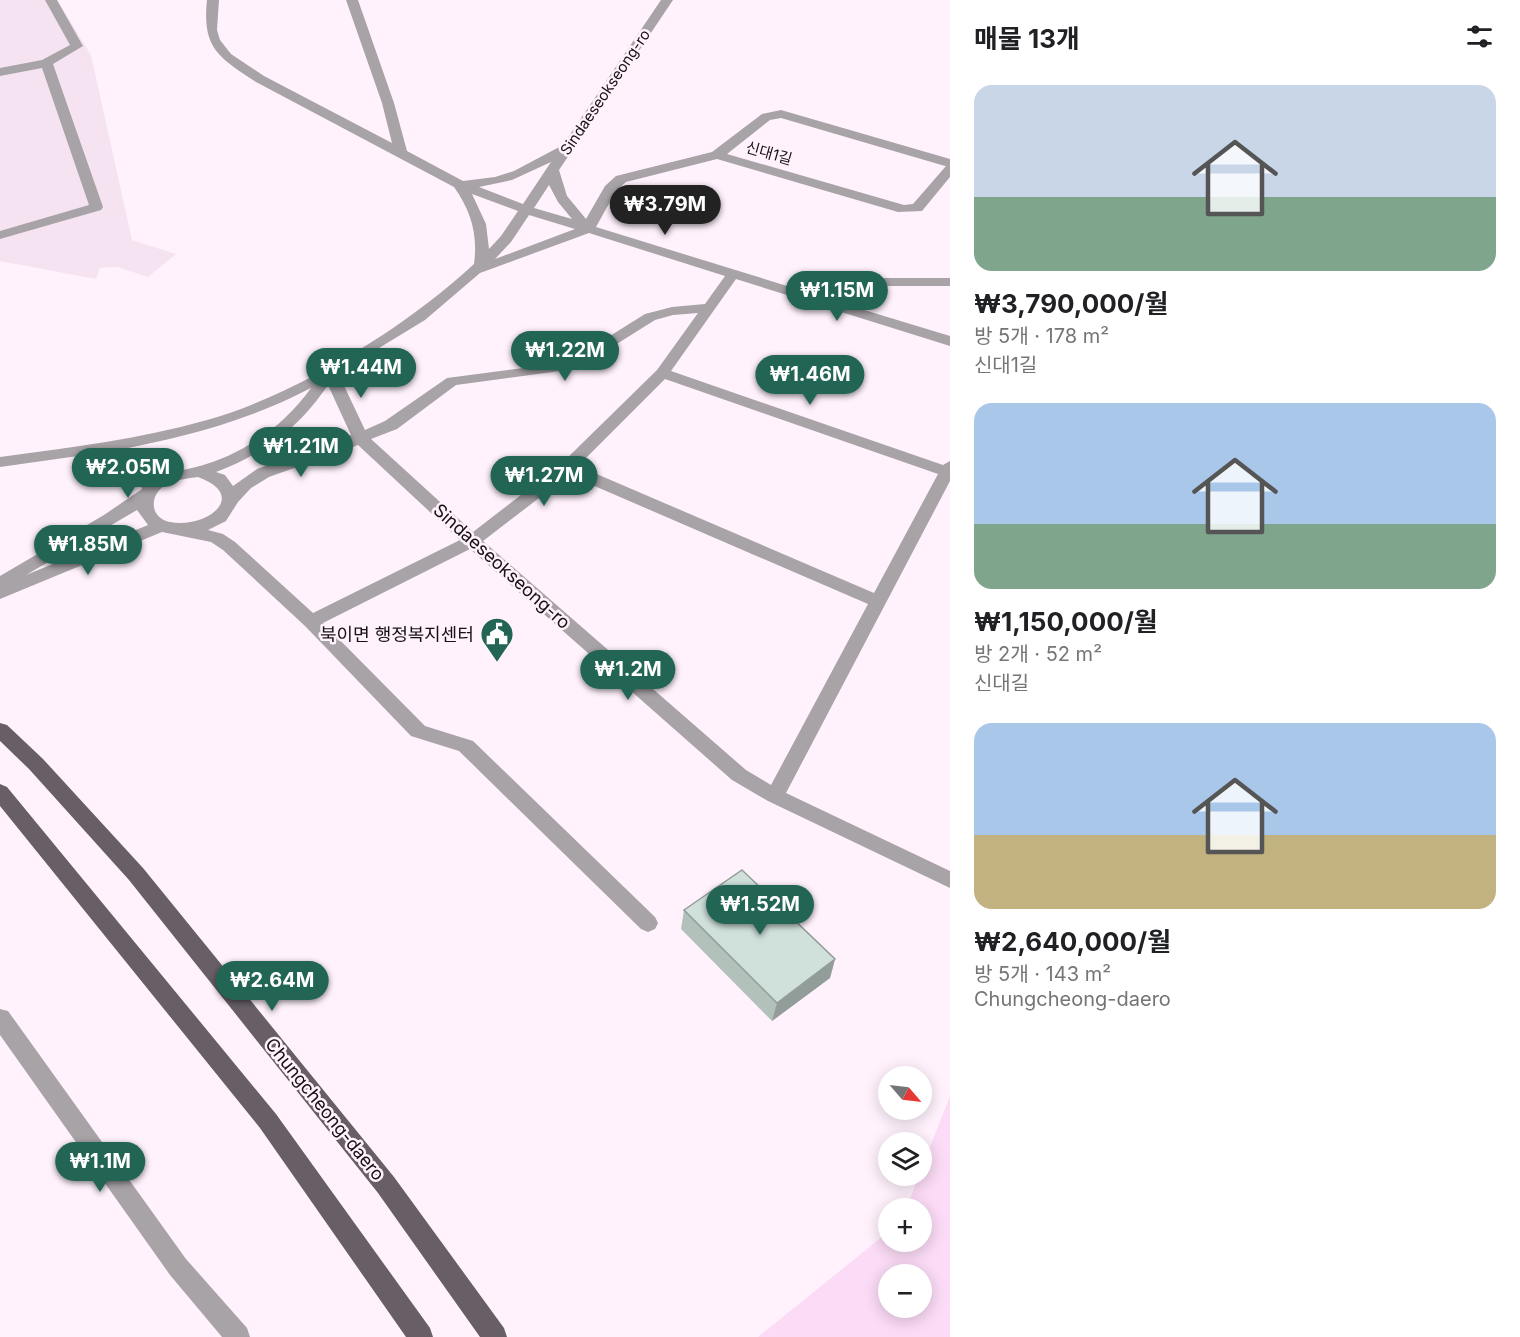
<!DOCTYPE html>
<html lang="ko">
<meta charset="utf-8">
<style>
body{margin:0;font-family:Inter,"Noto Sans KR",sans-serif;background:#f6f6f6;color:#202124;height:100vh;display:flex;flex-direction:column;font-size:22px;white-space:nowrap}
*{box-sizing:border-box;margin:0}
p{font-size:20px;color:#757577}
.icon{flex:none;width:33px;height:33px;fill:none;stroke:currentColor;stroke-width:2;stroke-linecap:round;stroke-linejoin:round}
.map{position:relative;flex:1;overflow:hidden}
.details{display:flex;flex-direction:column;background:#fff;width:570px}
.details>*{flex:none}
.needle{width:39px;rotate:118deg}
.buttons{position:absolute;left:878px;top:1066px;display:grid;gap:12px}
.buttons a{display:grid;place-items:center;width:54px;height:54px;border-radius:50%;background:#fff;box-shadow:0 3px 15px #0003;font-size:30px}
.price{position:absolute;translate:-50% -51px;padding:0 14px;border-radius:21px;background:#236555;color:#fff;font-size:20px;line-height:39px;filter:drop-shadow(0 2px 3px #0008)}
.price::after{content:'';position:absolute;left:50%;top:36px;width:18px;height:14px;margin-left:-9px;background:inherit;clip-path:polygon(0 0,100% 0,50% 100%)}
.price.current{background:#222;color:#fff}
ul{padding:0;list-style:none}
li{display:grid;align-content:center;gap:12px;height:318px;padding:0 24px}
li span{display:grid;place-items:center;height:186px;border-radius:18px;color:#555}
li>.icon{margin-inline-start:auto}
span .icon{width:108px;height:108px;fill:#fffc;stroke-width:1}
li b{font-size:26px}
h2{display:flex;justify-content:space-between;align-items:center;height:72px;padding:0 24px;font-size:26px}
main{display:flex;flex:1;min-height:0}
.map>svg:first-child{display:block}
.built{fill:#f5e3f2}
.green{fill:#fbdbf6;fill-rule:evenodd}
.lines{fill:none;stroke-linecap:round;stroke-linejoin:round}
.minor{fill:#a8a3a7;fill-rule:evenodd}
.major{fill:#685f66;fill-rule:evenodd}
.wall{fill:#b3c1bb}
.shaded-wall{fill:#929d99}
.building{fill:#d0e0da;stroke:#929d99;stroke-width:1.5}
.labels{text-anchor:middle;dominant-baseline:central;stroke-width:5;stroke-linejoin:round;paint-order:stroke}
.far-street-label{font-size:15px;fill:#151114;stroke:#fff2fd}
.street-label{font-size:18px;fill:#151114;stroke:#fff2fd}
.poi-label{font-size:18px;fill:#151114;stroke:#fff2fd;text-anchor:end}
</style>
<main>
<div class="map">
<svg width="950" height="1337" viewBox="0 0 950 1337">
<rect width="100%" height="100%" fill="#fff2fd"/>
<path class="built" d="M0,0H57L91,55L132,240L176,254L148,277L117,267L100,268L96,279L0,261Z"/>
<path class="green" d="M950,1096V1337H758L888,1232V1242H921V1209H906L919,1176H921V1170ZM888,1275H921V1308H888Z"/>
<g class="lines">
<path class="minor" d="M45,0H57L83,46L53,64L103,207L101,210L0,239V231L89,205L42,68L0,76V68L42,60L70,45Z
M207,0H219L217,30L220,40L231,54L264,76L392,143L382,103L346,0H358L394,103L407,151L463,181L495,177L514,171L563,145L661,0H673L559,170L567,196L586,219L605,186L616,176L712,152L762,114L781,110L950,159V177L922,211L898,212L717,159L626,182L616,191L596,227L813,294L852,283L882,278H950V286H882L828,299L950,336V346L736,279L671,371L943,465L950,461V481L786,793L950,871V888L768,801L732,780L470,549L323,623L425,726L473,741L655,917L658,923L655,929L648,932L641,929L459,751L411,736L305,626L223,550L211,542L162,532L0,599V576L104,515L142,489L140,479L132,469L116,462L85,455L0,467V457C69,448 140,439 207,420C298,394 405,328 474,264C478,234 471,211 454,187L256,82C218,57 202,48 207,0ZM781,118L945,166H946L913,204L904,205L727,154L770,120ZM551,162L523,204L479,187L512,180ZM549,185L558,202L572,219L534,208ZM472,194L518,211L501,236L489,249L486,224ZM529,215L575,229L495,259L511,242ZM589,233L725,276L705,304L672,307L645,314L578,356L553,364L447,378L385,421L365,430L338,373L425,320L480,273ZM698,313L657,370L561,464L473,532L371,439L397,429L456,385L560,371L588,362L655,320L673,315ZM665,379L938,474L874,593L578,466ZM328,385L351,435L257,469L233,486L225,475L216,472C265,453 298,429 328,385ZM311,388C285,425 244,454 200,466C185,470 170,472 155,477L143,462L112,451C182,438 248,421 311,388ZM358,445L460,540L313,613L235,542L223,534L208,530L226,521L238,502L251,488L269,477ZM569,475L868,604L771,785L746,770L483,541ZM198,477C250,496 206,529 170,522C149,518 149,494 166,485C176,480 188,478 198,477ZM137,510L148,525L26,575Z
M0,1009L8,1011L186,1259L247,1328L250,1337H222L170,1275L0,1035Z"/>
<path class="major" d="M0,723L7,725L43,759L143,868L394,1177L504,1328L507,1337H480L378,1193L129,880L29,769L0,741Z
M0,784L7,787L276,1114L430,1328L433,1337H406L260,1128L0,806Z"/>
</g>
<path class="wall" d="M684,910L835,959L830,978L772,1021L681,929Z"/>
<path class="shaded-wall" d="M835,959L830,978L772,1021L777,1003Z"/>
<path class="building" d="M742,870L835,959L777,1003L684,910Z"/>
<defs>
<g id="civic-pin" transform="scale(1.725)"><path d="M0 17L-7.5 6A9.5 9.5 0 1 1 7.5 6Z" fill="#236555" stroke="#fff2fd"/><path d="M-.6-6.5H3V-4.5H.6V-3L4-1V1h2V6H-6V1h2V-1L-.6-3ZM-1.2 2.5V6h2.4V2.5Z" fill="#fff"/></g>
</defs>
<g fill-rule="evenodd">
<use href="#civic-pin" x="497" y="634"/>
</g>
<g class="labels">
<g class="far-street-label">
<text transform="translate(605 92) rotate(-56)">Sindaeseokseong-ro</text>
<text transform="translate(769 153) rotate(16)">신대1길</text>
</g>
<g class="street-label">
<text transform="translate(502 566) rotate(42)">Sindaeseokseong-ro</text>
<text transform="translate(325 1109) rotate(51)">Chungcheong-daero</text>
</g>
<g class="poi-label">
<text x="474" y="634">북이면 행정복지센터</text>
</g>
</g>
</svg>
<div class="buttons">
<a><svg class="needle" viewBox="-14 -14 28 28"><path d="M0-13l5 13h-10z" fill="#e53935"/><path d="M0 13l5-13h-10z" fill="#757577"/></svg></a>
<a><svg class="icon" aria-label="layers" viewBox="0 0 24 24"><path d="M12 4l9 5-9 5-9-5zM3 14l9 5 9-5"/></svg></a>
<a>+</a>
<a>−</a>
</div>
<b class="price current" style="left:665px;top:236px">₩3.79M</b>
<b class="price" style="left:837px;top:322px">₩1.15M</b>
<b class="price" style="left:565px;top:382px">₩1.22M</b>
<b class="price" style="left:361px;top:399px">₩1.44M</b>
<b class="price" style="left:810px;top:406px">₩1.46M</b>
<b class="price" style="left:301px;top:478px">₩1.21M</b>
<b class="price" style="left:128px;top:499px">₩2.05M</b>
<b class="price" style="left:544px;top:507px">₩1.27M</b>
<b class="price" style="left:88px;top:576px">₩1.85M</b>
<b class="price" style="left:628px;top:701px">₩1.2M</b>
<b class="price" style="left:760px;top:936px">₩1.52M</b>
<b class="price" style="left:272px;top:1012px">₩2.64M</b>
<b class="price" style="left:100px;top:1193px">₩1.1M</b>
</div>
<section class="details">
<h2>매물 13개<svg class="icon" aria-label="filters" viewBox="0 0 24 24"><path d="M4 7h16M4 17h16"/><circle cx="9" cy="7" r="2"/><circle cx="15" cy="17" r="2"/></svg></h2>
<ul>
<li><span style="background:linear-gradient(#c9d6e8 60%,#7fa58c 0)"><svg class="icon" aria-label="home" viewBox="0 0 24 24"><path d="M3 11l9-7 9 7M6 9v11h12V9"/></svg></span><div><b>₩3,790,000/월</b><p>방 5개 · 178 m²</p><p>신대1길</p></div></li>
<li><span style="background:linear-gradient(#a9c7e8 65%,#7fa58c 0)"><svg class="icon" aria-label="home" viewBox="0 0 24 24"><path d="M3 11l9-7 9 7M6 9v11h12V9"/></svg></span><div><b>₩1,150,000/월</b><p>방 2개 · 52 m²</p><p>신대길</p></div></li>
<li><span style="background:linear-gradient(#a9c7e8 60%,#c2b280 0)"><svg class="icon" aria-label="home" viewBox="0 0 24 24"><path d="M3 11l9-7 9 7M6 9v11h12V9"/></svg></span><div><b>₩2,640,000/월</b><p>방 5개 · 143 m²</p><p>Chungcheong-daero</p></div></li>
</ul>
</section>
</main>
